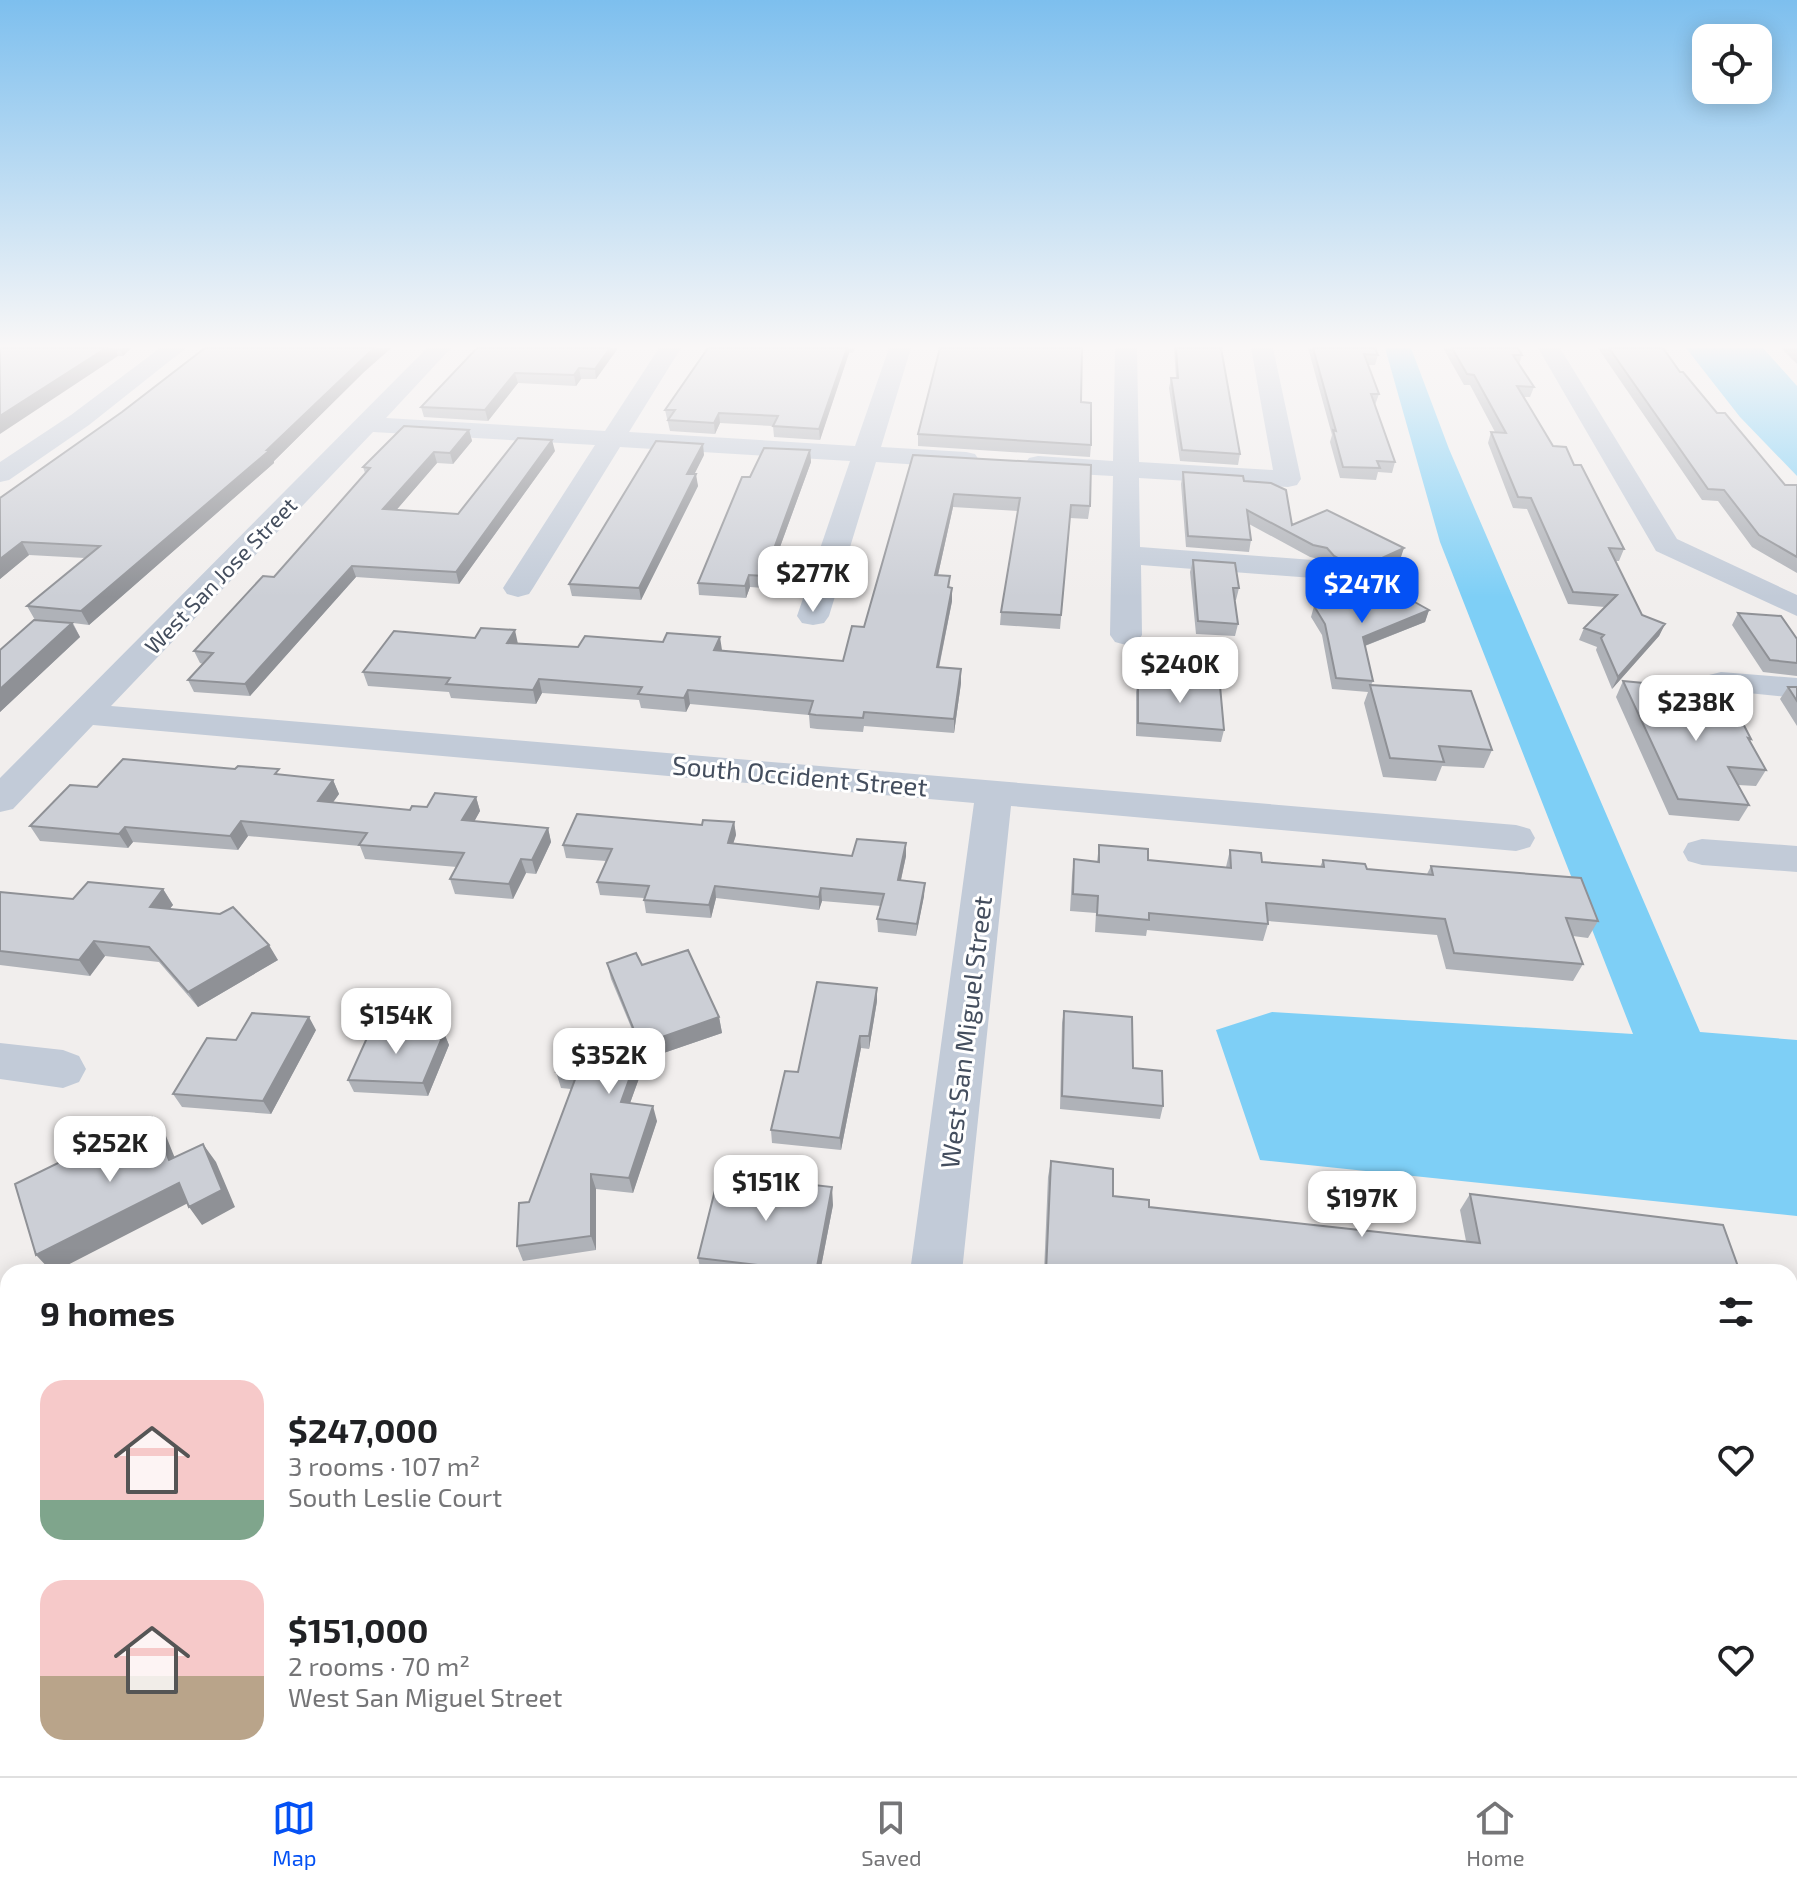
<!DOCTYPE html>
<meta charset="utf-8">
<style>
body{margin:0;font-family:"Exo 2",sans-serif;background:#f6f6f6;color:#202124;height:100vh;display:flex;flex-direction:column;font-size:30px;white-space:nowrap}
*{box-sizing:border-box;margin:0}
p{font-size:26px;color:#757577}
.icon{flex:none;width:44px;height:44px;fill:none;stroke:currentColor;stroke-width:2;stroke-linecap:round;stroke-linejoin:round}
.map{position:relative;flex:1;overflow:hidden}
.sheet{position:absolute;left:0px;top:1264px;width:1798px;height:512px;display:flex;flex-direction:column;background:#fff;border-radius:24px 24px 0 0;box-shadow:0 4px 20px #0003}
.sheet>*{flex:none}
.fabs{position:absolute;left:1692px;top:24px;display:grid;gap:16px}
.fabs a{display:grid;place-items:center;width:80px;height:80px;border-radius:16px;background:#fff;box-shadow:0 4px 20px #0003;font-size:40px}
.price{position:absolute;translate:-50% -68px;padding:0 18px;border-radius:16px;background:#fff;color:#222;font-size:26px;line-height:52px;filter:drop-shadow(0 2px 4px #0008)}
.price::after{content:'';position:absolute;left:50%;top:48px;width:24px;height:18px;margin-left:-12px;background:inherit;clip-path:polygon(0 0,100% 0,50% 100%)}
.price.current{background:#0451f4;color:#fff}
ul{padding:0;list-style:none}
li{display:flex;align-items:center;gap:24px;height:200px;padding:0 40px}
li span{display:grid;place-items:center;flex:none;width:224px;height:160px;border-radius:24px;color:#555}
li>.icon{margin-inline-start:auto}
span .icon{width:96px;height:96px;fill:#fffc;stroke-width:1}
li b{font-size:34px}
h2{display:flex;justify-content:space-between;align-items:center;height:96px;padding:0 40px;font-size:34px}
.dock{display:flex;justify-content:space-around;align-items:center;height:112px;border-top:2px solid #e0e0e0;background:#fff;font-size:22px;color:#757577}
.dock a{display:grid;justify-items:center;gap:4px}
.dock .current{color:#0451f4}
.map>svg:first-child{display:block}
.water{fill:#7ecff6}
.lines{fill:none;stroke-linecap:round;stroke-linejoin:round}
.street{fill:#c2cbd8;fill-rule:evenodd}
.secondary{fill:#bec8d9;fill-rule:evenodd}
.wall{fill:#afb2b8}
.shaded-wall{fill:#8f9196}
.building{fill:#cccfd6;stroke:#8f9196;stroke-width:2}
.labels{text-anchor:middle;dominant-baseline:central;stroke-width:6;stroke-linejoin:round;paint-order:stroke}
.far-street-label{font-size:22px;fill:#444e5e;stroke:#fff}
.street-label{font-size:26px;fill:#444e5e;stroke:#fff}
</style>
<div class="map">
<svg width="1797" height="1776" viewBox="0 0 1797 1776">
<rect width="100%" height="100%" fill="#f1eeed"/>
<path class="water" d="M1385,348H1411L1449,449L1700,1032L1797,1040V1216L1260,1160L1216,1030L1272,1012L1633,1034L1440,542Z
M1686,348H1763L1797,386V476L1740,417Z"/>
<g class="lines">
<path class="street" d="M160,348H186L89,425L9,480L0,482V462L71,415Z
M427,348H451L386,418L605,431L659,348H681L629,432L855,446L889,348H911L881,447L966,452L975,454L979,460L975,466L966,468L876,462L829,616L824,623L813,625L802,623L797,616L850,461L620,447L533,588L529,594L518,597L507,594L503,588L595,445L373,432L111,706L1516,825L1530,829L1535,838L1530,847L1516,851L1011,806L962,1272H910L974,803L93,725L13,809L0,812V778Z
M1115,348H1137L1139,462L1273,470L1251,348H1273L1301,479L1297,485L1288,487L1139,478L1140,547L1313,560L1323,563L1328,569L1323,575L1313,578L1141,565L1142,635L1137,642L1126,645L1115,642L1110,635L1113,476L1038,472L1029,470L1025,464L1029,458L1038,456L1113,461Z
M1538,348H1560L1677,539L1797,595V616L1656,551Z
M1721,672L1797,678V698L1709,689L1704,682L1709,675Z
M1702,839L1797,846V872L1702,865L1688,861L1683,852L1688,843Z
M0,1043L63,1050L79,1056L86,1069L79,1082L63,1088L0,1079Z
M1790,1608L1797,1611V1693L1790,1691Z
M8,1744V1768H66L63,1776H0V1761Z
M841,1768H909L908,1776H840Z"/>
<path class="secondary" d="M8,1355V1417L0,1418V1356Z
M1790,1473L1797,1474V1540L1790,1539Z"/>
</g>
<path class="wall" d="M0,348H131L123,356H118Z
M205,348H391L364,372L274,461V463L89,625L73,623L80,637L0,712V650L35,620L27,606L85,558L29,555L0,579V498L122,412Z
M477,348H618L596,379H581L576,386L518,383L488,421L424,417L421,407Z
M708,348H855L853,353H849L820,440L774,437L773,426L720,423L715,434L670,431L665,410Z
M1174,348H1221L1240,454L1238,465L1180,461L1169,388L1171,378H1176Z
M1308,348H1375L1378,355L1375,365H1368L1379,394L1375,405L1395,462L1392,473L1378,472L1376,480L1340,478L1330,442L1332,435Z
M1443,348H1518L1522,355L1519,364L1534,387L1530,397H1524L1553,446L1574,465L1624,549L1619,561H1615L1642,615L1665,624L1659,636L1612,689L1596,650L1597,647L1579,640L1584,628L1605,607L1568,604L1527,509L1513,508L1488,443L1491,432H1495L1470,385H1464Z
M1598,348H1663L1680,372L1717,413L1785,485H1797V573L1752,547L1718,501L1702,500Z
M1781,348H1797V364Z
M1081,402L1091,445L1090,457L918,446V434Z
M469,430L472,441L453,464L437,463L396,510L458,514L555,451L459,584L356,577L250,696L194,692L188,680L203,664L200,663L194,651L274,577L365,473L363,467Z
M810,450L811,462L765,588L750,587L746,598L699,595L698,583L750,477Z
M704,455L694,474L698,486L641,600L572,596L569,584Z
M913,455L1090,506L1088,519L1070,518L1060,629L1000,625L1001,612L1018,511L953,507L938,575L950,576L949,587L952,588V601L939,668L961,669V683L954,733L864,726L863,732L817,729L810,728L809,715L690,704L686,712L641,708L639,700L542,693L536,704L451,698L449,692L368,686L363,672L518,643L578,647L721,651L843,661L864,627Z
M1183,472L1244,481L1292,525L1400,560L1355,581L1331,568L1324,560L1310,557L1249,524L1251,540L1249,552L1186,547L1181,484Z
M1193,560L1239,588L1236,600H1234L1238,624L1235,636L1196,634L1190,572Z
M1314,606L1429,610L1425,622L1365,646L1373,681L1371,685L1492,750L1484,768L1442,766L1436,781L1383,777L1364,703L1368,692L1332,689L1322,635L1311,617Z
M1738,613L1797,639V676L1763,672L1732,625Z
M1138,680L1224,730L1221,742L1136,736V692Z
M1623,681L1682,701L1751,739L1750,742L1766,770L1756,786L1738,785L1749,805L1739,821L1669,815L1616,697Z
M1788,687H1797V726L1780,699Z
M282,775L333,780L339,794L333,802L410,810L476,797L480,811L474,821L548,828L551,842L536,874L526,873L513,899L455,894L450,879L457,867L365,859L360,846L248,836L238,850L133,842L128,848L40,841L30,826L97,787Z
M734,822L736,835L733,844L852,856H906L901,880L924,896L916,936L878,932L877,919L881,906L822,901L819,910L716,898L711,918L646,913L644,900V898L600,895L597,882L606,861L566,858L563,845L702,825Z
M1099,845L1148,860L1226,867L1230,850L1262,862L1320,867L1323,860L1367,869L1427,874L1431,866L1598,921L1588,938L1573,936L1583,964L1573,981L1446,969L1437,935L1268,921V924L1263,941L1147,930L1146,936L1095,932L1096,913L1070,911L1072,876L1074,859L1097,862Z
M163,889L173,905L169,909L278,960L198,1007L159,962L105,956L90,976L0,965V892L73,899Z
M607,963L642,965L719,1017L722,1033L646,1059L630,1103L657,1121L633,1193L596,1189V1250L523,1261L517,1246L529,1202L571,1089L561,1088L556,1072L636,1039L611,979Z
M877,1001L869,1049L861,1048L841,1150L772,1143L771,1130L798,1072Z
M1064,1011L1133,1068L1163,1106L1160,1119L1060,1109L1062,1023Z
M316,1030L271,1114L182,1107L173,1094L236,1040Z
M444,1033L449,1045L428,1096L354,1092L348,1080Z
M1051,1161L1113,1196L1149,1207L1466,1241L1460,1210L1470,1194L1740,1272H1044L1048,1177Z
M833,1205L820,1272H701L698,1258Z
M1555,1768H1646L1648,1776H1556Z"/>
<path class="shaded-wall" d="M106,348H115L118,356L0,434V416Z
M120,348H131L123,356Z
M374,348H391L364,372L274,461V463L89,625L81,611L267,450Z
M610,348H618L596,379L595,369Z
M847,348H849V353L820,440L819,429Z
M579,368L581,379L576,386L574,375Z
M515,373L518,383L488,421L485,410Z
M719,413L720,423L715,434L714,423Z
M469,430L472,441L453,464L450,453Z
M552,440L555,451L459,584L456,572Z
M703,444L704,455L689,485L687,474Z
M810,450L811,462L765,588L764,576Z
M434,452L437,463L387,521L383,509Z
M696,474L698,486L641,600L639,588Z
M954,494L953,507L935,588V575Z
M22,542L29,555L0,579V559Z
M1404,548L1400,560L1355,581L1358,569Z
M352,566L356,577L250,696L245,684Z
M749,575L750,587L746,598L745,586Z
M952,588V601L936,681L937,667Z
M1429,610L1425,622L1359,648L1363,637Z
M72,623L80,637L0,712V689Z
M1665,624L1659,636L1612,689L1618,677Z
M515,630L518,644L507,643Z
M720,637L722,650L716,664L714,650Z
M961,669V683L954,733V719Z
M539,679L542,693L536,704L533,690Z
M688,690L690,704L686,712L684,698Z
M333,780L339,794L324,815L318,801Z
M476,797L480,811L467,835L462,820Z
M241,821L248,836L238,850L230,836Z
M734,822L736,835L729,856L728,843Z
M125,827L133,842L128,848L119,834Z
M548,828L551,842L536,874L532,860Z
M906,843V856L898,893V880Z
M521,859L526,873L513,899L509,884Z
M925,883L924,896L916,936L917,924Z
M715,886L716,898L711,918L709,905Z
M821,888L822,901L819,910V897Z
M163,889L173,905L159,922L150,907Z
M94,941L105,956L90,976L79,960Z
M269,945L278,960L198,1007L188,992Z
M877,988V1001L869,1049V1036Z
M309,1017L316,1030L271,1114L263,1101Z
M719,1017L722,1033L646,1059L625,1117L621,1102L642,1044Z
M444,1033L449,1045L428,1096L423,1083Z
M860,1036L861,1048L841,1150L840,1138Z
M653,1106L657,1121L633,1193L629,1178Z
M152,1117L166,1136L183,1178L169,1160Z
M203,1144L216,1162L235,1207L202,1225L189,1207Z
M591,1174L596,1189V1250L591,1236Z
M179,1183L192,1201L54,1272H52L36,1255Z
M832,1187L833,1205L820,1272H816Z
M8,1531V1596L0,1616V1550Z
M335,1768H354L350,1776H332Z
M671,1768H679L677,1776H670Z"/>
<path class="building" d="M0,348H106L0,416Z
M205,348H374L267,450H270L81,611L27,606L100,546L22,542L0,559V498L122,412Z
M477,348H610L595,369L579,368L574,375L515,373L485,410L421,407Z
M708,348H847L819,429L773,426L778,416L719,413L714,423L668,420L675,410H665Z
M940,348H1082L1081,402L1091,403V445L918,434Z
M1176,348H1221L1240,454L1182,450L1171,378H1178Z
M1313,348H1375L1378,355L1364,354L1379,394H1371L1395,462L1377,461L1380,468L1343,467L1333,430L1336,431Z
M1452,348H1518L1522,355H1513L1534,387L1517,386L1553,446L1566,447L1574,465H1581L1624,549L1609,548L1642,615L1665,624L1618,677L1601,638L1604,635L1584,628L1617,595L1573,592L1531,498L1518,497L1491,432L1506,433L1474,375L1467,374Z
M1609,348H1663L1680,372H1683L1717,413H1725L1785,485H1797V557L1759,535L1724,490L1708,489Z
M404,426L469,430L450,453L434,452L383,509L458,514L518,438L552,440L456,572L352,566L245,684L188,680L213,653L194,651L263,576L274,577L370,468L363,467Z
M656,441L703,444L687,474H696L639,588L569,584Z
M764,448L810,450L764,576L749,575L745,586L698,583L742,477H750Z
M913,455L1091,465L1090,506L1071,505L1061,615L1001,612L1020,498L954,494L935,575L950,576L948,587L952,588L937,667L961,669L954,719L864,712L863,718L816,715L809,714L813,701L688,690L684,698L638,694L642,687L539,679L533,690L446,684L450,678L363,672L394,631L475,638L481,628L515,630L507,643L578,647L585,636L663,642L667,633L720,637L714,650L843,661L852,626L864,627Z
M1183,472L1243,476L1244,481L1271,483L1286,490L1292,525L1327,510L1404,548L1358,569L1334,556L1327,548L1313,545L1247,510L1251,540L1188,536Z
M1193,560L1235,563L1239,588H1233L1238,624L1198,621Z
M1377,581L1429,610L1363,637L1373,681L1336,678L1325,624L1314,606Z
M1738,613L1781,616L1797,639V663L1770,660Z
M34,620L72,623L0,689V650Z
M1138,680L1220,686L1224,730L1138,723Z
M1623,681L1675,686L1682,701L1734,706L1751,739L1748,738L1766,770L1728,767L1749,805L1678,799Z
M1370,685L1471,691L1492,750L1439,746L1444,762L1390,758Z
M1788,687H1797V701Z
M123,759L235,769L238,766L279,769L275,774L333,780L318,801L410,810L412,806L427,807L435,793L476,797L462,820L548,828L532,860L521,859L509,884L450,879L464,853L359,845L367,833L241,821L230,836L125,827L119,834L30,826L70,785L97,787Z
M577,814L702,825L703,820L734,822L728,843L852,856L857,839L906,843L898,880L925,883L917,924L877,919L884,894L821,888L819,897L715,886L709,905L644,900L649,886L597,882L612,849L563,845Z
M1099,845L1148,849V860L1231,868L1230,850L1261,853L1262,862L1324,867L1323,860L1365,864L1367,869L1433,875L1431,866L1581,878L1598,921L1566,918L1583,964L1454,953L1445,919L1266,903L1268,924L1149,913V920L1097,915L1098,896L1073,894L1074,859L1099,862Z
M88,882L163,889L150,907L220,914L233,907L269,945L188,992L149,947L94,941L79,960L0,951V892L73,899Z
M688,950L719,1017L642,1044L621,1102L653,1106L629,1178L591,1174V1236L517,1246L519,1203L529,1202L577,1074L556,1072L572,1032L638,1040L607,963L636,953L642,965Z
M817,982L877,988L869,1036H860L840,1138L771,1130L785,1071L798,1072Z
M1064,1011L1132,1017L1133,1068L1162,1071L1163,1106L1062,1096Z
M252,1013L309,1017L263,1101L173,1094L207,1038L236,1040Z
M371,1029L444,1033L423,1083L348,1080Z
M152,1117L169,1160L203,1144L222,1190L189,1207L179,1183L36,1255L15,1184Z
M1051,1161L1113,1169V1196L1149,1200V1207L1480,1243L1470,1194L1723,1225L1740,1272H1046Z
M719,1174L832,1187L816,1272L698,1258Z
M8,1522V1531L0,1550V1523Z
M216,1768H335L332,1776H212Z
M504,1768H671L670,1776H501Z
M1024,1768H1172V1776H1024Z
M1574,1768H1646L1648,1776H1576Z"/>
<linearGradient id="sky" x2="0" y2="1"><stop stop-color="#7dbfee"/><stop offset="0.58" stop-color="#f9f7f7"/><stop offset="1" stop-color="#f9f7f7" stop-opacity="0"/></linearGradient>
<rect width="1797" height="597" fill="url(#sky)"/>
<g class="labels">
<g class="far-street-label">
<text transform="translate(220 575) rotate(-46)">West San Jose Street</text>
</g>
<g class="street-label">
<text transform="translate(800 775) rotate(5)">South Occident Street</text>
<text transform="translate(965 1032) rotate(-83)">West San Miguel Street</text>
</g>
</g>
</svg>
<div class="fabs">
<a><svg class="icon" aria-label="locate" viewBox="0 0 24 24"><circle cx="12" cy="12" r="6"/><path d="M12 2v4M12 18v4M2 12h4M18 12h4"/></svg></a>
</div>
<b class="price" style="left:813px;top:614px">$277K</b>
<b class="price current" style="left:1362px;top:625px">$247K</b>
<b class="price" style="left:1180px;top:705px">$240K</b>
<b class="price" style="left:1696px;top:743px">$238K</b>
<b class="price" style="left:396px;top:1056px">$154K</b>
<b class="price" style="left:609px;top:1096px">$352K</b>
<b class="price" style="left:110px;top:1184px">$252K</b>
<b class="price" style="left:766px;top:1223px">$151K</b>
<b class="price" style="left:1362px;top:1239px">$197K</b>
<section class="sheet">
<h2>9 homes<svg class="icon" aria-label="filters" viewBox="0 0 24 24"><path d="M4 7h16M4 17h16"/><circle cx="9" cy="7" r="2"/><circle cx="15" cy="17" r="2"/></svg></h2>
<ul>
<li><span style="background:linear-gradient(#f6c9c9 75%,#7fa58c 0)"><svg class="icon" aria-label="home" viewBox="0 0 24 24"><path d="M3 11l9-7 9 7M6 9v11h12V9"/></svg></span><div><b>$247,000</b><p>3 rooms · 107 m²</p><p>South Leslie Court</p></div><svg class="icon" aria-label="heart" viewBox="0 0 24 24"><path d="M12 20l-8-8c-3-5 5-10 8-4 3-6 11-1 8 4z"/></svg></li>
<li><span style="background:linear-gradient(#f6c9c9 60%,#b9a48a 0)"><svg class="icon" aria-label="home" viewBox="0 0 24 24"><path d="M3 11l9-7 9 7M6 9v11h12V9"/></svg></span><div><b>$151,000</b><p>2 rooms · 70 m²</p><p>West San Miguel Street</p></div><svg class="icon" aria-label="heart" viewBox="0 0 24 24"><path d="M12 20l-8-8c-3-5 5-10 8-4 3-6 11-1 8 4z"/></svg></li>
</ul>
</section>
</div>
<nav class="dock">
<a class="current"><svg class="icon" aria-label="map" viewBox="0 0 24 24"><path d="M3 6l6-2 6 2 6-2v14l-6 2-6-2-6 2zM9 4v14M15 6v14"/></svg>Map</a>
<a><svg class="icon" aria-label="saved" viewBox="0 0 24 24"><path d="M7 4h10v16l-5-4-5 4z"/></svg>Saved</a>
<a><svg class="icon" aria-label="home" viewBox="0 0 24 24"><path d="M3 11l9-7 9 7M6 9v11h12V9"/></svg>Home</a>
</nav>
